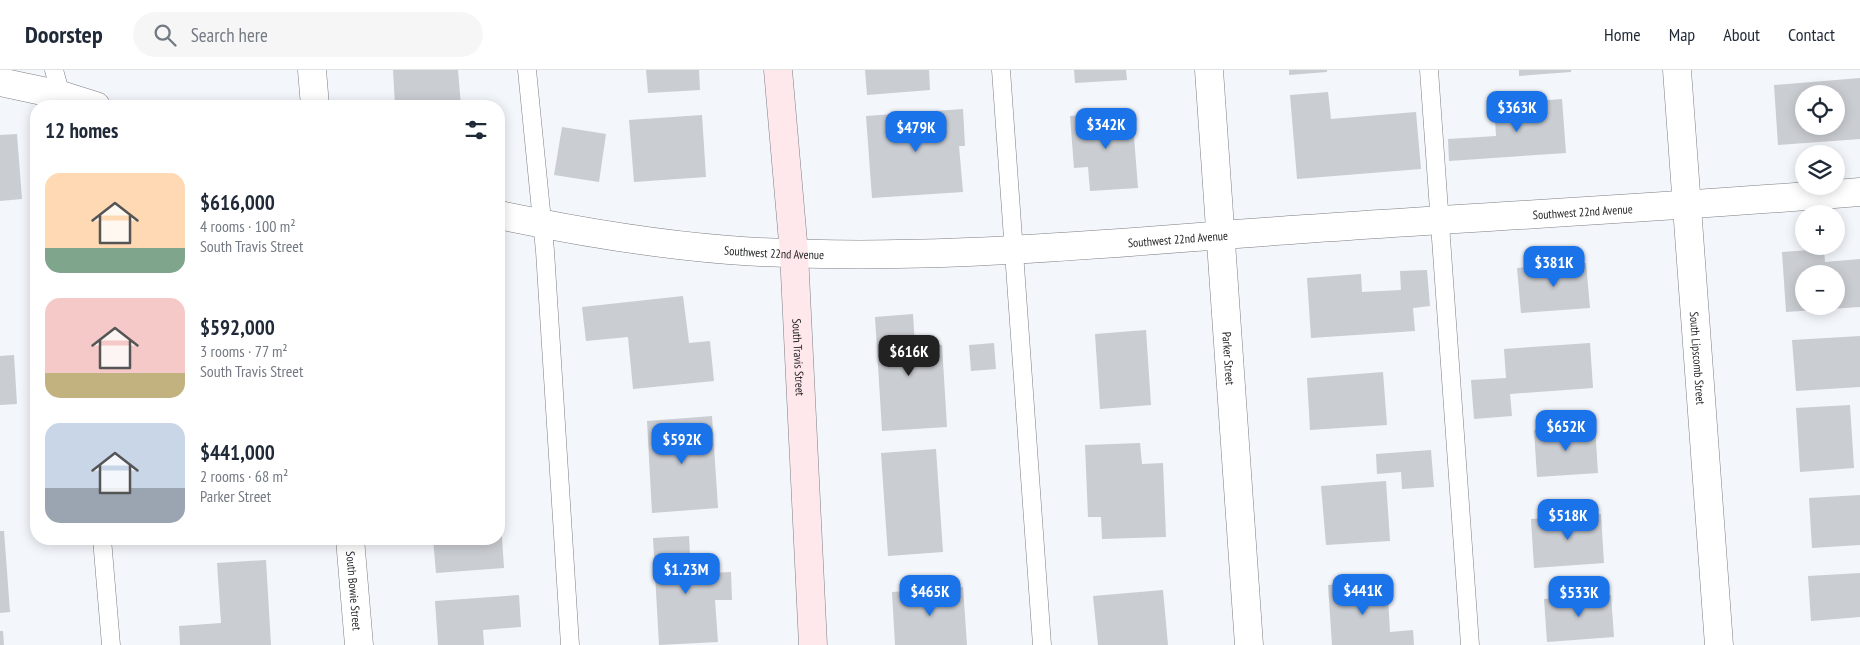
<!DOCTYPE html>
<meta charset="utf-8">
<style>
body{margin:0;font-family:"PT Sans Narrow",sans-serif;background:#f6f6f7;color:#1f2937;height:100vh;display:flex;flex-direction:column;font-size:19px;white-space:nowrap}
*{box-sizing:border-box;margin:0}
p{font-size:16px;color:#747a83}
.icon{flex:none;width:28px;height:28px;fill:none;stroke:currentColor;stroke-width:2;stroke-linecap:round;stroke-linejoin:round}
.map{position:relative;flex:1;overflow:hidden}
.sheet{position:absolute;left:30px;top:30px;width:475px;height:445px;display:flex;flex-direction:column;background:#fff;border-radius:20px;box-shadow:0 2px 12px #0003}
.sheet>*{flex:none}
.fabs{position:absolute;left:1795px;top:15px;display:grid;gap:10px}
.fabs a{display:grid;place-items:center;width:50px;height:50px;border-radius:50%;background:#fff;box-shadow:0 2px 12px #0003;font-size:25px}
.price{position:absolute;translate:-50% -42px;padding:0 11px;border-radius:10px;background:#1a73e8;color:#fff;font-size:16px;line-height:32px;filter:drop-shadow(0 1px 2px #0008)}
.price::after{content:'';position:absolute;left:50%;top:30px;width:15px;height:11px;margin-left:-8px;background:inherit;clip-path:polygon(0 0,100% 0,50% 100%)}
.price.on{background:#222;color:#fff}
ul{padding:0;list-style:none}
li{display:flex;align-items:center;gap:15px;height:125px;padding:0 15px}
li span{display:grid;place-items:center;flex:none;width:140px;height:100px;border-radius:15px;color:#555}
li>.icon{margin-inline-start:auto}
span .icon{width:60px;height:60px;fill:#fffc;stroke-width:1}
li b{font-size:21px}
h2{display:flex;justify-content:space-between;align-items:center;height:60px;padding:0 15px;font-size:21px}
header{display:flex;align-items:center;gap:30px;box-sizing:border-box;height:70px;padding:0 25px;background:#fff;border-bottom:1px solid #e0e1e3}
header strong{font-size:24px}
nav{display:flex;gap:28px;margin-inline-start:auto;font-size:18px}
.search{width:350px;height:45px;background:#f6f6f7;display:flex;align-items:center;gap:12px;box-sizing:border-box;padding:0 18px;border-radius:28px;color:#747a83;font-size:19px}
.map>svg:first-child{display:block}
.building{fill:#cacdd2;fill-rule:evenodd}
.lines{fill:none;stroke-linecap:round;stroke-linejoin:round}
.service-casing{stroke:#7c7e83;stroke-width:19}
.minor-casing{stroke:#7c7e83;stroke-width:29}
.tertiary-casing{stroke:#7c7e83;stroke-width:29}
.secondary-casing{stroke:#7c7e83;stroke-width:29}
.service{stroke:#fff;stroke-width:18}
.minor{stroke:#fff;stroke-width:28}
.tertiary{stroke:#fff;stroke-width:28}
.secondary{stroke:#fee8eb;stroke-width:28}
.labels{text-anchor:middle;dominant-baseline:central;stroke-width:4;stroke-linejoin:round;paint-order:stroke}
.street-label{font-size:12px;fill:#1f2022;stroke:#f3f6fb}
</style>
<header>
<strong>Doorstep</strong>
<div class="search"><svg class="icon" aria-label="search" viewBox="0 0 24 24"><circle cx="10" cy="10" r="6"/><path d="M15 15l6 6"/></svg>Search here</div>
<nav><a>Home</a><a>Map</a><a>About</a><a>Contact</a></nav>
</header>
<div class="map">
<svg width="1860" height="575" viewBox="0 0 1860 575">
<rect width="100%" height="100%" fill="#f3f6fb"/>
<path class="building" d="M393,0H458L461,36H395Z
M646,0H699L700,20L648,23Z
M865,0H929L930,20L867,25Z
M1074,0H1126L1127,10L1075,13Z
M1289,0H1327V2L1289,5Z
M1519,0H1571V2L1519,6Z
M1860,8V69L1778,75L1774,15ZM1804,24H1836V56H1804Z
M1328,22L1331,49L1416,42L1421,99L1297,109L1290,25Z
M1562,29L1566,83L1449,91L1448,69L1496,66L1494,34Z
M963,39L965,76H959L963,122L872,128L866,46Z
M1132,41L1138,118L1090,121L1088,97L1074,98L1070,46Z
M702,45L706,107L634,112L629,50Z
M562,57L606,64L599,112L554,105Z
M17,64L22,129L0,131V65Z
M1824,179L1825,192L1860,189V237L1786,242L1782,182ZM1804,204H1836V236H1804Z
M1586,193L1590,238L1521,243L1517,198Z
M1427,200L1430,236L1413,238L1415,261L1311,268L1307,208L1361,204L1362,222L1401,220L1400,201Z
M683,226L689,273L710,271L714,311L633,319L628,267L586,271L582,237Z
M913,244L915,276L942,275L947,357L882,361L875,247Z
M1146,260L1151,335L1100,339L1095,264Z
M1860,266V317L1796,321L1792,270Z
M994,273L996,299L971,301L969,275Z
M1590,273L1593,318L1510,324L1512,346L1474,349L1471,310L1506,308L1504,279Z
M14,285L17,334L0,335V286Z
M1383,302L1387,355L1310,360L1307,308Z
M1850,335L1854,398L1800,402L1796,338Z
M712,346L718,438L652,443L647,351Z
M1595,356L1598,403L1537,407L1534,360Z
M1140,373L1142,394L1163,393L1166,467L1102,469L1101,447H1088L1085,375Z
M936,379L943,482L888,486L881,383Z
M1431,380L1434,417L1402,419L1401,402L1377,404L1376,384Z
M1386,411L1390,471L1326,475L1321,416Z
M1860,425V475L1812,478L1809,428Z
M1601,444L1604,493L1534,498L1531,449Z
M499,452H501L504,498L436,503L433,469H499Z
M0,461H4L10,542L0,543Z
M689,466L691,504L731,502L732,530H715L718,572L659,575L653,468Z
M266,490L271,575H180L179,556L221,553L217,493Z
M1860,503V547L1811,551L1808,506Z
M1387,511L1390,562L1413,560L1414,575H1332L1328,515Z
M963,517L967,575H895L892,522Z
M1163,520L1168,575H1098L1093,526Z
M519,525L521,557L483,560L484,575H438L435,531Z
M1611,525L1614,567L1547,572L1544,529Z
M0,561H3L4,575H0Z"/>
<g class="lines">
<g class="service-casing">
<path id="service" d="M54,0L63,33
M527,0L545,181L570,575
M1001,0L1042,575
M1429,0L1470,575
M102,469L111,575"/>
</g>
<g class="minor-casing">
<g id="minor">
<path d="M312,0L315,36"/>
<path id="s1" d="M1209,0L1249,575"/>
<path id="s2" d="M350,469L359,575"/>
</g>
</g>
<g class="tertiary-casing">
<g id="tertiary">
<path id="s3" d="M1677,0L1719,575"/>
<path d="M0,12L61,25L96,36"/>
<path id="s4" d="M499,145C575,161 651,174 729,180C919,194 1116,172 1305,159C1490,146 1675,137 1860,122"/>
</g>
</g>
<g class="secondary-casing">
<g id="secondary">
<path id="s5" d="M778,0L794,183L813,575"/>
</g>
</g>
<use href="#service" class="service"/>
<use href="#minor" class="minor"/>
<use href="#tertiary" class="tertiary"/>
<use href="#secondary" class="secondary"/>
</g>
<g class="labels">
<g class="street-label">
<text stroke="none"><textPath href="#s4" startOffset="1088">Southwest 22nd Avenue</textPath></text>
<text stroke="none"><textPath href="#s4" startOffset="682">Southwest 22nd Avenue</textPath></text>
<text stroke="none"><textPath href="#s4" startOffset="278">Southwest 22nd Avenue</textPath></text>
<text stroke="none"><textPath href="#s5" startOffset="288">South Travis Street</textPath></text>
<text stroke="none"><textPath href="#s3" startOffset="289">South Lipscomb Street</textPath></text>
<text stroke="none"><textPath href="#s1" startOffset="289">Parker Street</textPath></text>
<text stroke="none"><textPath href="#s2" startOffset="52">South Bowie Street</textPath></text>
</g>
</g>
</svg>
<div class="fabs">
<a><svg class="icon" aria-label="locate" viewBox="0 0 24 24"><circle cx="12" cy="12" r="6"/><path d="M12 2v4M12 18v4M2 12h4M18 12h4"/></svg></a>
<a><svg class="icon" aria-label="layers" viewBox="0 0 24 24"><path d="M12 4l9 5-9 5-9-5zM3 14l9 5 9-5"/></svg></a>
<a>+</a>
<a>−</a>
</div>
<b class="price" style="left:1517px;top:63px">$363K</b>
<b class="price" style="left:1106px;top:80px">$342K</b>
<b class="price" style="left:916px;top:83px">$479K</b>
<b class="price" style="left:1554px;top:218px">$381K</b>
<b class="price on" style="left:909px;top:307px">$616K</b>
<b class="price" style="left:1566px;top:382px">$652K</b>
<b class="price" style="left:682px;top:395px">$592K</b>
<b class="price" style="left:1568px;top:471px">$518K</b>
<b class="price" style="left:686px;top:525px">$1.23M</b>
<b class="price" style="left:1363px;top:546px">$441K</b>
<b class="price" style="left:930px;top:547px">$465K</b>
<b class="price" style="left:1579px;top:548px">$533K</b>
<section class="sheet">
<h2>12 homes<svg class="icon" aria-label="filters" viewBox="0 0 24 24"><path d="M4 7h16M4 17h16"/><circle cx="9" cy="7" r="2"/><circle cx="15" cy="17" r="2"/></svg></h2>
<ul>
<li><span style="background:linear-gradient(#ffd9b3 75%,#7fa58c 0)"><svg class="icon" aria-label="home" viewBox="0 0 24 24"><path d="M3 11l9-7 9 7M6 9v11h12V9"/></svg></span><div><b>$616,000</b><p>4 rooms · 100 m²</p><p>South Travis Street</p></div></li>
<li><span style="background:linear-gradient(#f6c9c9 75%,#c2b280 0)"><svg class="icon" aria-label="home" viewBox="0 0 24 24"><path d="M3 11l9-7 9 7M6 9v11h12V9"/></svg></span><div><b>$592,000</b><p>3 rooms · 77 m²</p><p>South Travis Street</p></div></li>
<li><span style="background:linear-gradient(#c9d6e8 65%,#9aa5b1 0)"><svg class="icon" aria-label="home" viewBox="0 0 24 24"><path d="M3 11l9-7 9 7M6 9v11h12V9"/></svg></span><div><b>$441,000</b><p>2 rooms · 68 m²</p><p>Parker Street</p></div></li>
</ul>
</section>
</div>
